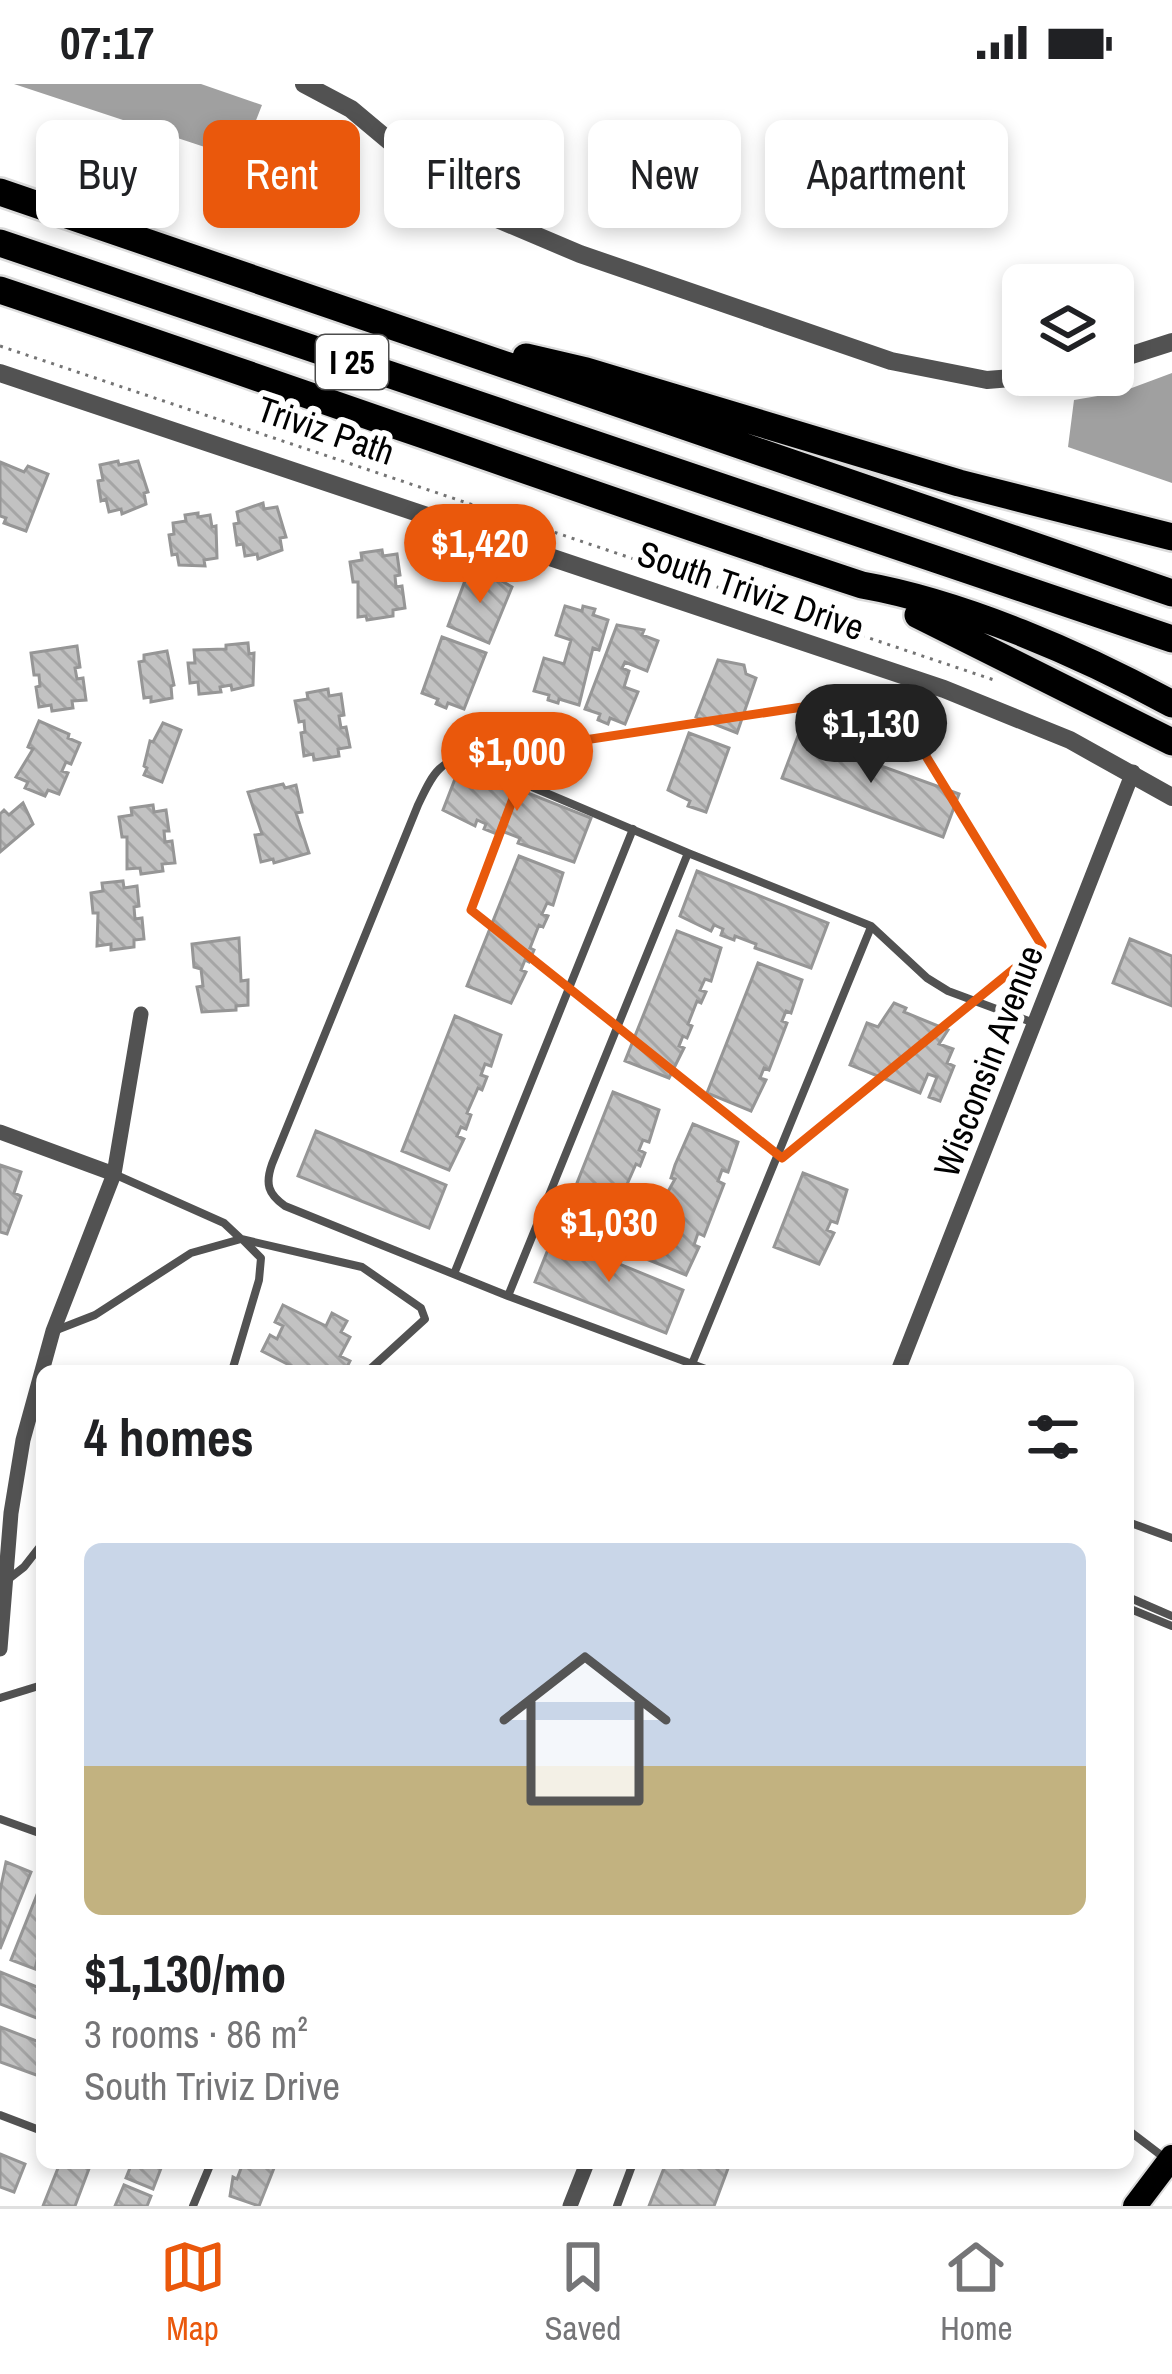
<!DOCTYPE html>
<meta charset="utf-8">
<style>
body{margin:0;font-family:"Archivo Narrow",sans-serif;background:#f6f6f6;color:#202124;height:100vh;display:flex;flex-direction:column;font-size:45px;white-space:nowrap}
*{box-sizing:border-box;margin:0}
p{font-size:39px;color:#757577}
.icon{flex:none;width:66px;height:66px;fill:none;stroke:currentColor;stroke-width:2;stroke-linecap:round;stroke-linejoin:round}
.map{position:relative;flex:1;overflow:hidden}
.details{position:absolute;left:36px;top:1281px;width:1098px;height:804px;display:flex;flex-direction:column;background:#fff;border-radius:18px;box-shadow:0 6px 18px #0003}
.details>*{flex:none}
.guide{position:absolute;left:36px;top:36px;width:1101px;height:108px;display:flex;gap:24px}
.controls{position:absolute;left:1002px;top:180px;display:grid;gap:24px}
.controls a{display:grid;place-items:center;width:132px;height:132px;border-radius:18px;background:#fff;box-shadow:0 6px 18px #0003;font-size:60px}
.price{position:absolute;translate:-50% -102px;padding:0 27px;border-radius:42px;background:#ea580c;color:#fff;font-size:39px;line-height:78px;filter:drop-shadow(0 3px 6px #0008)}
.price::after{content:'';position:absolute;left:50%;top:72px;width:36px;height:27px;margin-left:-18px;background:inherit;clip-path:polygon(0 0,100% 0,50% 100%)}
.price.selected{background:#222;color:#fff}
ul{padding:0;list-style:none}
li{display:grid;align-content:center;gap:24px;height:636px;padding:0 48px}
li span{display:grid;place-items:center;height:372px;border-radius:18px;color:#555}
li>.icon{margin-inline-start:auto}
span .icon{width:216px;height:216px;fill:#fffc;stroke-width:1}
li b{font-size:51px}
h2{display:flex;justify-content:space-between;align-items:center;height:144px;padding:0 48px;font-size:51px}
.tag{padding:0 42px;border-radius:18px;background:#fff;box-shadow:0 6px 18px #0003;font-size:42px;line-height:108px}
.tag.selected{background:#ea580c;color:#fff}
.status{display:flex;justify-content:space-between;align-items:center;height:84px;padding:0 60px;background:#fff;direction:ltr}
.status svg{height:33px;fill:currentColor}
.menu{display:flex;justify-content:space-around;align-items:center;height:168px;border-top:3px solid #e0e0e0;background:#fff;font-size:33px;color:#757577}
.menu a{display:grid;justify-items:center;gap:6px}
.menu .selected{color:#ea580c}
.map>svg:first-child{display:block}
.water{fill:#a0a0a0}
.building{fill:url(#building-back-hatch);stroke:#969696;stroke-width:3}
.lines{fill:none;stroke-linecap:round;stroke-linejoin:round}
.primary-casing{stroke:#dbdbdb;stroke-width:28}
.motorway-casing{stroke:#dbdbdb;stroke-width:32}
.path{stroke:#747474;stroke-width:3;stroke-dasharray:3 6;stroke-linecap:butt}
.service{stroke:#525252;stroke-width:8}
.minor{stroke:#525252;stroke-width:15}
.tertiary{stroke:#525252;stroke-width:18}
.primary{stroke:#000;stroke-width:24}
.motorway{stroke:#000;stroke-width:27}
.marked{fill:none;stroke:#e8590c;stroke-width:9;stroke-linejoin:round}
.labels{text-anchor:middle;dominant-baseline:central;stroke-width:12;stroke-linejoin:round;paint-order:stroke}
.shield{fill:#fff;stroke:#4c4c4c;stroke-width:3}
.shield-label{font-size:33px;font-weight:bold;fill:#000}
.street-label{font-size:36px;fill:#000;stroke:#fff}
</style>
<div class="status"><b>07:17</b><svg viewBox="0 0 49 12"><path d="M0 12V9h3v3zM5 12V6h3v6zM10 12V3h3v9zM15 12V0h3v12zM26 1h20v11H26zM47 4h2v5h-2z"/></svg></div>
<div class="map">
<svg width="1172" height="2122" viewBox="0 0 1172 2122">
<defs>
<pattern id="building-back-hatch" width="6" height="6" patternUnits="userSpaceOnUse" patternTransform="scale(3)"><rect width="6" height="6" fill="#c2c2c2"/><path d="M-1 5l2 2M0 0l6 6M5-1l2 2" fill="none" stroke="#a5a5a5"/></pattern>
</defs>
<rect width="100%" height="100%" fill="#fff"/>
<path class="water" d="M14,0H201L262,21L241,75Z
M1172,289V399L1068,363L1074,316L1121,308Z"/>
<path class="building" d="M118,377L119,381L138,377L148,408L144,409L146,420L122,430L121,425L109,428L106,415L101,417L98,397L103,396L100,381Z
M0,378L24,388L28,382L48,390L26,447L4,439L6,434L0,432Z
M263,419L264,425L277,423L286,453L280,454L282,466L258,475L257,470L245,472L243,460L237,461L234,440L239,439L237,428Z
M198,429V433L210,431L212,443L216,442L217,474L204,476L205,482L179,481L177,470L172,471L169,451L174,450L173,439L186,437L185,431Z
M382,466L383,472L397,470L400,491L395,492L396,503L402,502L405,524L393,526V532L367,536L366,532L358,533V498H353L350,478L362,476L361,469Z
M469,486L484,492L486,488L512,503L489,559L448,542Z
M565,522L582,527L583,522L595,525L593,531L608,536L599,566L593,564L579,621L559,615L558,619L548,616L549,611L534,607L544,574L564,580L571,556L556,551Z
M617,541L644,546L642,551L658,557L647,587L625,578L622,584L629,587L624,603L638,608L625,640L610,634L608,640L598,636L600,630L585,625Z
M442,553L486,569L464,625L448,619L446,624L436,620L438,615L422,609Z
M248,559L249,570L254,569L253,601L232,606L231,601L220,603L221,608L199,610L198,598L190,599L188,579H195L194,566L226,565V561Z
M77,562L80,583L75,584L77,595L83,594L86,616L72,617L73,624L52,627L51,621L39,623L36,603L40,602L39,591H34L31,569Z
M167,567L174,601L171,602L172,614L151,618V613L144,614L139,578L144,577V571Z
M718,576L744,581L746,590L756,594L737,649L696,633Z
M328,605L329,612L341,610L344,631L339,632L341,644L346,643L350,663L338,665L339,672L314,676L313,670L304,672L301,649L305,648L304,637L299,638L295,617L308,615L307,609Z
M39,637L69,650L68,654L80,659L71,680L66,678L62,687L68,689L59,710L48,706L45,712L25,704L28,698L16,693L33,665L28,663Z
M163,639L181,646L162,698L144,691L147,684L144,682L150,657L153,658Z
M689,649L729,664L706,728L688,722L690,717L668,706Z
M798,652L959,710L943,753L782,694Z
M460,682L591,734L574,778L518,759L520,754L499,746L497,750L484,745L486,740L477,736L475,742L443,726Z
M283,700L285,704L296,701L302,728L296,729L309,769L274,779L273,775L261,778L255,751L262,750L248,708Z
M23,719L33,740L0,768V730L4,726L9,731Z
M153,721L154,728L166,726L169,747H164L165,758L172,757L175,779L162,780L163,787L141,790L140,784L127,785V753H122L119,733L132,731L131,724Z
M519,772L563,789L553,821L547,819L542,830L548,832L543,843L539,841L530,864L534,866L529,878L525,876L521,886L526,888L511,919L467,902Z
M697,787L828,839L811,884L755,864L756,860L735,852L734,856L721,851L723,845L714,841L711,847L680,832Z
M123,797L124,804L137,802L139,822L134,823L135,835L142,834L144,855L134,856V863L111,866V860L97,862L98,829H93L91,809L103,807L102,799Z
M677,847L721,864L711,897L705,895L700,906L706,908L701,919L697,917L688,940L692,942L687,954L683,952L679,962L684,964L669,994L625,977Z
M239,854L241,897L248,896V921L236,922V926L202,928L197,903L203,902L201,885L194,883L192,860Z
M1130,855L1172,872V922L1113,899Z
M758,879L802,896L791,929L786,927L782,937L787,939L769,986L764,984L760,994L766,996L751,1027L707,1009Z
M894,919L906,924L904,928L948,946L939,960L953,965L947,979L954,982L940,1017L929,1013L937,993L928,990L920,1009L850,981L867,939L878,943Z
M455,932L501,951L491,982L485,980L481,991L487,993L482,1006L478,1004L467,1029L471,1031L466,1045L461,1043L457,1052L464,1055L449,1086L402,1067Z
M613,1008L659,1026L649,1058L643,1056L639,1066L645,1069L640,1082L636,1080L625,1105L630,1107L624,1121L618,1119L615,1128L622,1130L607,1161L560,1142Z
M693,1040L738,1058L728,1088L722,1086L718,1097L724,1100L704,1152L698,1149L694,1161L699,1163L686,1191L641,1173L655,1131L675,1095L671,1094L675,1081Z
M316,1047L446,1101L429,1144L298,1092Z
M0,1081L21,1088L14,1109L21,1112L7,1150L0,1148Z
M803,1089L847,1106L837,1139L831,1137L827,1146L834,1149L819,1180L774,1163Z
M553,1153L683,1206L666,1249L535,1198Z
M283,1221L326,1242L332,1229L347,1237L341,1248L350,1253L340,1272L350,1277L345,1287H301L262,1267L270,1251L277,1255L283,1242L275,1238Z
M6,1778L31,1788L0,1865V1807Z
M42,1798V1855L35,1885L11,1876Z
M0,1888L42,1905V1936L0,1920Z
M0,1943L42,1959V1993L0,1978Z
M0,2070L25,2080L14,2108L0,2103Z
M60,2079L90,2082L75,2122H43Z
M132,2079H163L153,2105L126,2094Z
M243,2079H276L259,2122L230,2112L233,2093L237,2095Z
M666,2079H730L714,2122H649Z
M124,2101L151,2112L147,2122H115Z"/>
<g class="lines">
<g class="primary-casing">
<path id="primary" d="M1135,2122L1172,2073"/>
</g>
<g class="motorway-casing">
<path id="motorway" d="M0,108L1172,509
M0,159L1172,555
M0,206C288,302 573,405 862,501C963,519 1081,570 1172,620
M526,273L586,287L959,399L1172,453
M918,531L1172,658"/>
</g>
<path class="path" d="M0,262L994,596"/>
<path class="service" d="M241,1155L362,1183L421,1224L425,1235L368,1287
M454,1190L633,745
M508,1212L285,1122C268,1110 265,1100 272,1080L418,721C430,696 440,669 473,678L688,769
M54,1247L95,1231L191,1169L241,1155L224,1139L114,1090
M692,1280L871,843
M123,1287H202
M232,1287L259,1196L261,1174L243,1156
M711,1287L508,1212L688,769L871,842L927,894L948,907L1034,939
M1128,1438L1172,1454
M6,1497L24,1483L42,1460
M1128,1513L1172,1532
M1128,1524L1172,1542
M0,1614L42,1601
M0,1735L42,1750
M0,2031L42,2047
M1128,2046L1166,2075
M193,2122L211,2079
M617,2122L633,2079"/>
<path class="minor" d="M0,1048L114,1090
M898,1287L1133,688
M0,1565L11,1429L23,1356L53,1247L114,1090L141,930
M570,2122L587,2079"/>
<path class="tertiary" d="M304,0L351,25L425,87L490,132L580,170L891,277L987,296L1050,291
M1113,277L1172,258
M0,289L944,605L1070,656L1172,713"/>
<use href="#primary" class="primary"/>
<use href="#motorway" class="motorway"/>
</g>
<path class="marked" d="M888,610L1042,862L782,1074L471,826L532,664Z"/>
<g class="labels">
<rect class="shield" x="316" y="251" width="72" height="54" rx="9"/>
<g class="shield-label">
<text x="352" y="278">I 25</text>
</g>
<g class="street-label">
<text transform="translate(326 346) rotate(19)">Triviz Path</text>
<text transform="translate(751 506) rotate(19)">South Triviz Drive</text>
<text transform="translate(988 977) rotate(-69)">Wisconsin Avenue</text>
</g>
</g>
</svg>
<div class="controls">
<a><svg class="icon" aria-label="layers" viewBox="0 0 24 24"><path d="M12 4l9 5-9 5-9-5zM3 14l9 5 9-5"/></svg></a>
</div>
<b class="price" style="left:480px;top:522px">$1,420</b>
<b class="price selected" style="left:871px;top:702px">$1,130</b>
<b class="price" style="left:517px;top:730px">$1,000</b>
<b class="price" style="left:609px;top:1201px">$1,030</b>
<div class="guide">
<a class="tag">Buy</a>
<a class="tag selected">Rent</a>
<a class="tag">Filters</a>
<a class="tag">New</a>
<a class="tag">Apartment</a>
</div>
<section class="details">
<h2>4 homes<svg class="icon" aria-label="filters" viewBox="0 0 24 24"><path d="M4 7h16M4 17h16"/><circle cx="9" cy="7" r="2"/><circle cx="15" cy="17" r="2"/></svg></h2>
<ul>
<li><span style="background:linear-gradient(#c9d6e8 60%,#c2b280 0)"><svg class="icon" aria-label="home" viewBox="0 0 24 24"><path d="M3 11l9-7 9 7M6 9v11h12V9"/></svg></span><div><b>$1,130/mo</b><p>3 rooms · 86 m²</p><p>South Triviz Drive</p></div></li>
</ul>
</section>
</div>
<nav class="menu">
<a class="selected"><svg class="icon" aria-label="map" viewBox="0 0 24 24"><path d="M3 6l6-2 6 2 6-2v14l-6 2-6-2-6 2zM9 4v14M15 6v14"/></svg>Map</a>
<a><svg class="icon" aria-label="saved" viewBox="0 0 24 24"><path d="M7 4h10v16l-5-4-5 4z"/></svg>Saved</a>
<a><svg class="icon" aria-label="home" viewBox="0 0 24 24"><path d="M3 11l9-7 9 7M6 9v11h12V9"/></svg>Home</a>
</nav>
